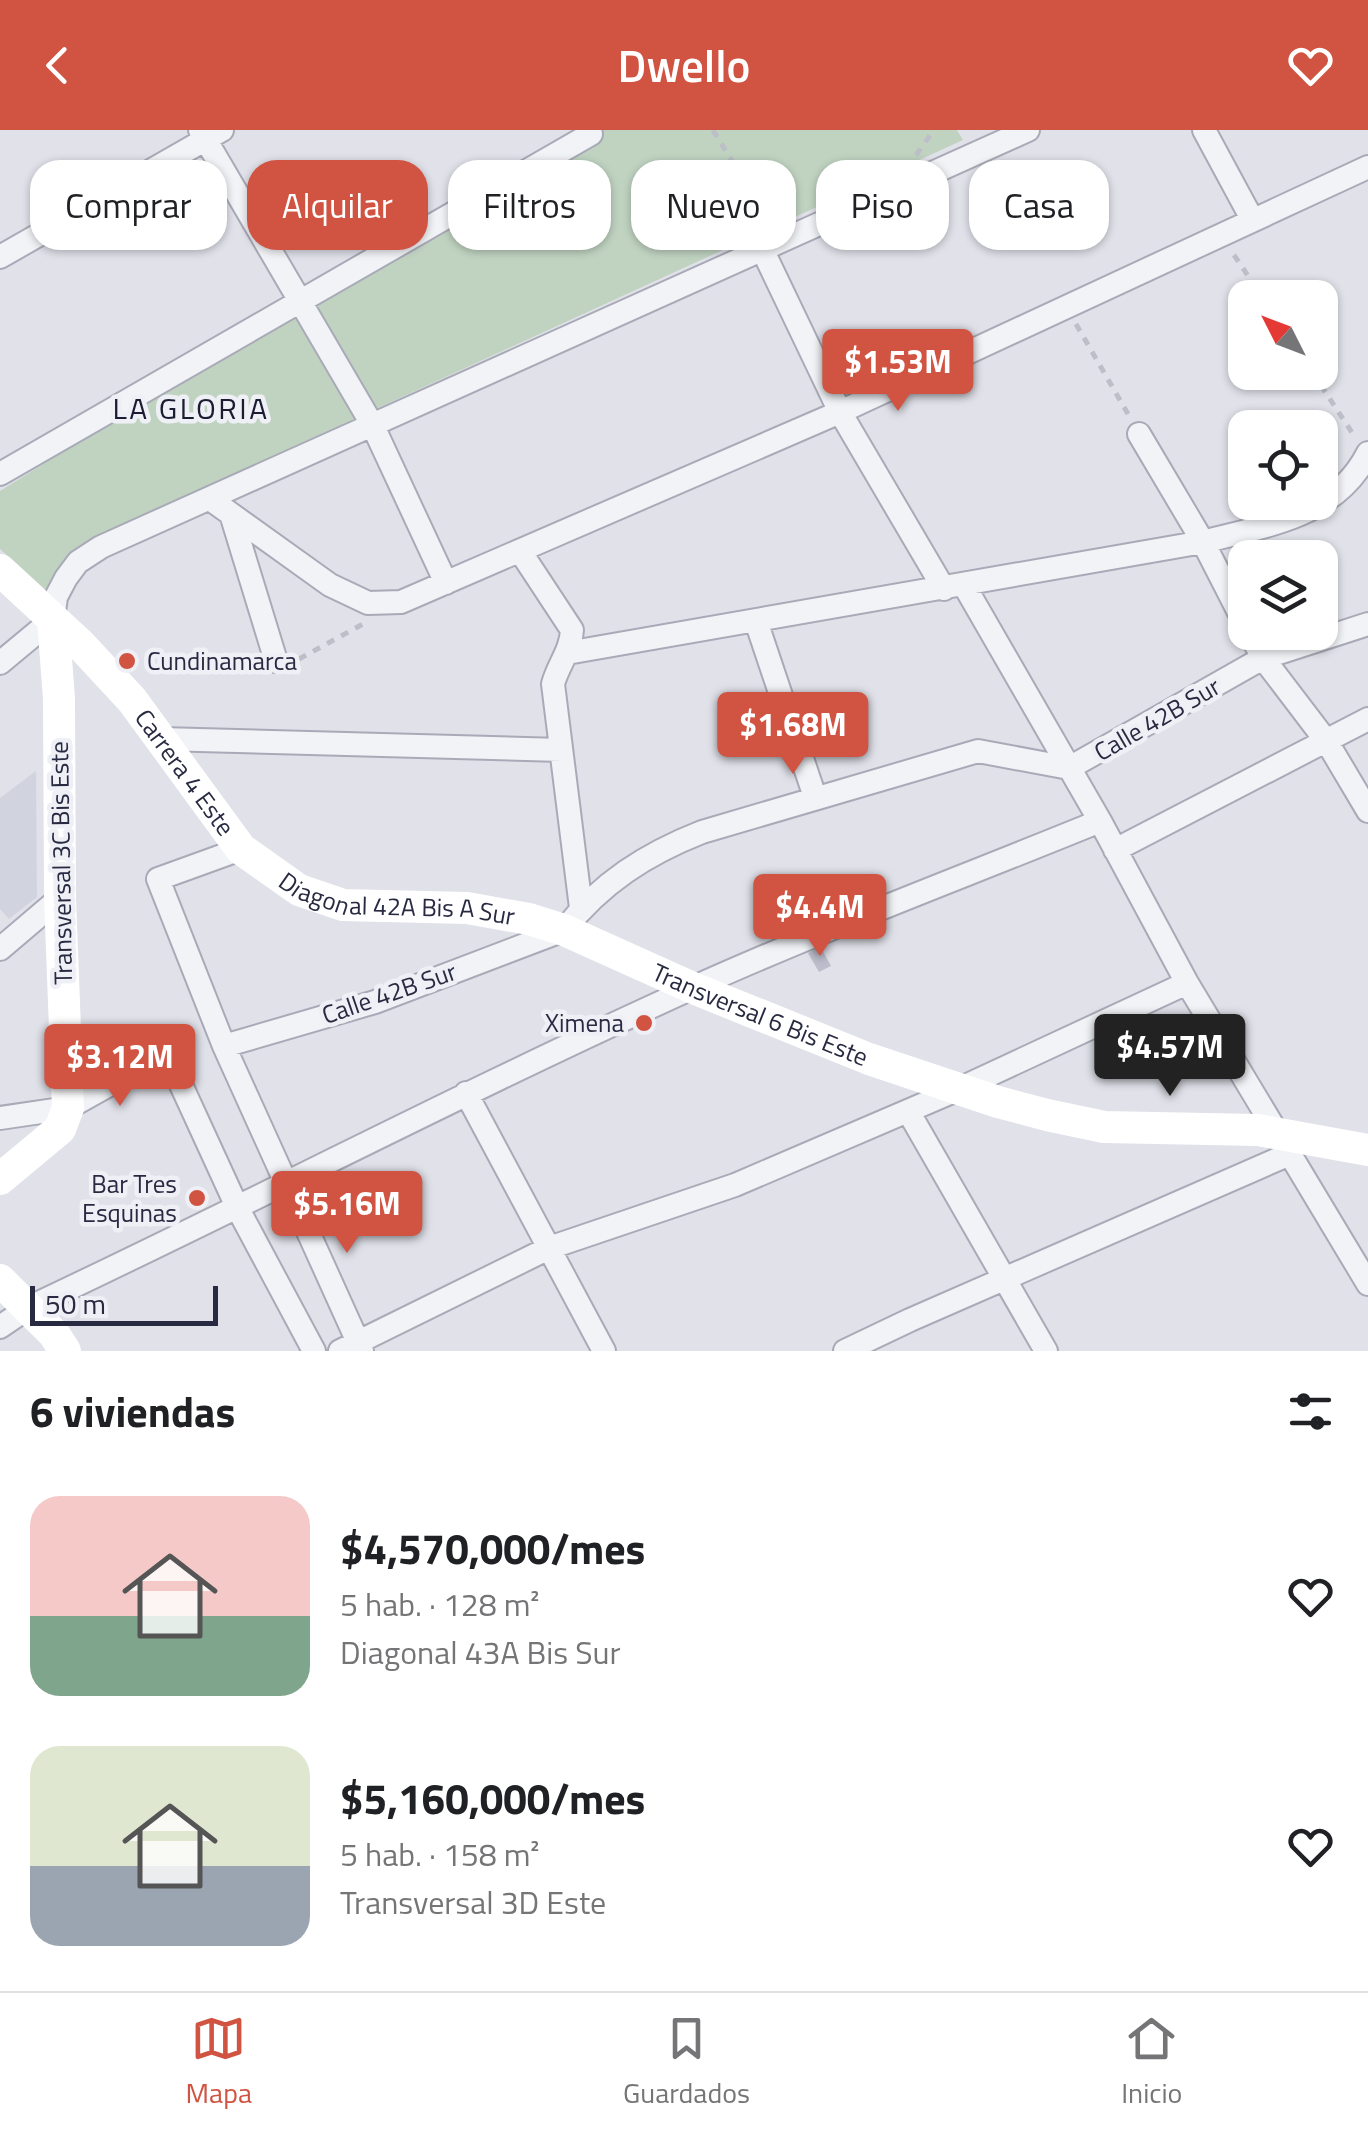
<!DOCTYPE html>
<html lang="es">
<meta charset="utf-8">
<style>
body{margin:0;font-family:"Titillium Web",sans-serif;background:#f2f2f2;color:#202124;height:100vh;display:flex;flex-direction:column;font-size:38px;white-space:nowrap}
*{box-sizing:border-box;margin:0}
p{font-size:32px;color:#757577}
.icon{flex:none;width:55px;height:55px;fill:none;stroke:currentColor;stroke-width:2;stroke-linecap:round;stroke-linejoin:round}
.map{position:relative;height:1221px;overflow:hidden}
.details{display:flex;flex-direction:column;background:#fff;flex:1}
.details>*{flex:none}
.hud{position:absolute;left:30px;top:30px;width:1310px;height:90px;display:flex;gap:20px}
.needle{width:65px;rotate:312deg}
.controls{position:absolute;left:1228px;top:150px;display:grid;gap:20px}
.controls a{display:grid;place-items:center;width:110px;height:110px;border-radius:20px;background:#fff;box-shadow:0 2px 8px #0004;font-size:50px}
.scale{position:absolute;left:30px;bottom:25px;width:188px;box-sizing:border-box;padding-left:10px;border:5px solid #282a41;border-top:0;font-size:28px;line-height:35px;white-space:nowrap;color:#282a41;-webkit-text-stroke:8px #eff0f6;paint-order:stroke}
.price{position:absolute;translate:-50% -85px;padding:0 22px;border-radius:10px;background:#d15341;color:#fff;font-size:32px;line-height:65px;filter:drop-shadow(0 2px 5px #0008)}
.price::after{content:'';position:absolute;left:50%;top:60px;width:30px;height:22px;margin-left:-15px;background:inherit;clip-path:polygon(0 0,100% 0,50% 100%)}
.price.selected{background:#222;color:#fff}
ul{padding:0;list-style:none}
li{display:flex;align-items:center;gap:30px;height:250px;padding:0 30px}
li span{display:grid;place-items:center;flex:none;width:280px;height:200px;border-radius:30px;color:#555}
li>.icon{margin-inline-start:auto}
span .icon{width:120px;height:120px;fill:#fffc;stroke-width:1}
li b{font-size:42px}
h2{display:flex;justify-content:space-between;align-items:center;height:120px;padding:0 30px;font-size:42px}
.tag{padding:0 35px;border-radius:30px;background:#fff;box-shadow:0 2px 8px #0004;font-size:35px;line-height:90px}
.tag.selected{background:#d15341;color:#fff}
header{display:flex;justify-content:space-between;align-items:center;height:130px;padding:0 30px;background:#d15341;color:#fff;font-size:45px;font-weight:600}
.menu{display:flex;justify-content:space-around;align-items:center;height:140px;border-top:2px solid #e0e0e0;background:#fff;font-size:28px;color:#757577}
.menu a{display:grid;justify-items:center;gap:5px}
.menu .selected{color:#d15341}
.map>svg:first-child{display:block}
.built{fill:#d1d3de}
.green{fill:#c0d3c1}
.building{fill:#bdbecc}
.lines{fill:none;stroke-linecap:round;stroke-linejoin:round}
.street-casing{stroke:#a9aab7;stroke-width:26}
.path{stroke:#bdbfc8;stroke-width:5;stroke-dasharray:8 8;stroke-linecap:butt}
.street{stroke:#f2f3f7;stroke-width:22}
.secondary{stroke:#fff;stroke-width:32}
.poi-dot{fill:#d15341;stroke:#eff0f6;stroke-width:4}
.labels{text-anchor:middle;dominant-baseline:central;stroke-width:9;stroke-linejoin:round;paint-order:stroke}
.poi-label{font-size:25px;fill:#282a41;stroke:#eff0f6;text-anchor:end}
.street-label{font-size:25px;fill:#282a41;stroke:#eff0f6}
.quarter-label{font-size:30px;letter-spacing:2.5px;fill:#1a1c31;stroke:#eff0f6}
</style>
<header><svg class="icon" aria-label="back" viewBox="0 0 24 24"><path d="M15 5l-7 7 7 7"/></svg>Dwello<svg class="icon" aria-label="heart" viewBox="0 0 24 24"><path d="M12 20l-8-8c-3-5 5-10 8-4 3-6 11-1 8 4z"/></svg></header>
<div class="map">
<svg width="1368" height="1221" viewBox="0 0 1368 1221">
<rect width="100%" height="100%" fill="#e0e1e9"/>
<path class="built" d="M36,641L37,767L9,789L0,779V668Z"/>
<path class="green" d="M583,0H957L963,10L116,398L49,463L0,419V361Z"/>
<path class="building" d="M820,816L831,836L819,842L808,823Z"/>
<g class="lines">
<g class="street-casing">
<path id="street" d="M200,0L373,296L446,453
M1204,0L1252,89
M763,121L840,282L944,459
M0,127L222,0
M1139,304L1203,412L1245,494
M0,344L591,4
M210,369L330,455L368,473L401,472L840,282L1368,37
M231,384L276,531
M520,421L572,500C571,521 558,535 553,554L581,778
M964,455L1100,691L1187,853L1368,1154
M756,491L815,667
M1249,502L1263,528L1327,612L1368,681
M567,523L1203,412C1266,395 1335,388 1368,323
M0,533L53,489L56,467L66,448L78,432L101,417L1028,0
M161,609L561,620
M241,719L158,749L224,916L362,1221
M1115,720L1368,589
M0,819L60,768
M224,916L375,872L564,800C601,753 646,724 702,702L978,621L1069,638L1263,528L1368,494
M466,963L604,1221
M908,981L1046,1221
M0,988L68,978L152,931L167,936L177,946L238,1079L314,1221
M0,1197L28,1178C249,1074 465,961 688,860C823,799 963,747 1100,691
M340,1221L549,1118L735,1055L959,959L1187,853
M845,1221L910,1190L1292,1023"/>
</g>
<path class="path" d="M713,0L744,51L757,98
M916,25L934,0
M1234,125L1263,168
M1076,194L1128,284
M1312,242L1355,307
M299,529L363,494"/>
<use href="#street" class="street"/>
<g class="secondary">
<path id="s1" d="M0,440L80,514L132,570L241,719L299,760L343,775L467,778L529,789L564,800L693,858L869,929L998,972L1047,985L1104,997L1258,1000L1368,1020"/>
<path d="M0,1049L60,999L68,978L60,768L59,569L53,489"/>
<path d="M0,1150L54,1204L65,1221"/>
</g>
</g>
<g class="poi-dot">
<circle cx="127" cy="531" r="10"/>
<circle cx="644" cy="893" r="10"/>
<circle cx="197" cy="1068" r="10"/>
</g>
<g class="labels">
<g class="poi-label">
<text x="147" y="531" text-anchor="start">Cundinamarca</text>
<text x="624" y="893">Ximena</text>
<text x="177" y="1054">Bar Tres<tspan x="177" dy="29">Esquinas</tspan></text>
</g>
<g class="street-label">
<text transform="translate(1157 589) rotate(-30)">Calle 42B Sur</text>
<text stroke="none"><textPath href="#s1" startOffset="275">Carrera 4 Este</textPath></text>
<text transform="translate(61 733) rotate(-91)">Transversal 3C Bis Este</text>
<text stroke="none"><textPath href="#s1" startOffset="540">Diagonal 42A Bis A Sur</textPath></text>
<text transform="translate(389 863) rotate(-19)">Calle 42B Sur</text>
<text stroke="none"><textPath href="#s1" startOffset="925">Transversal 6 Bis Este</textPath></text>
</g>
<g class="quarter-label">
<text x="191" y="278">LA GLORIA</text>
</g>
</g>
</svg>
<div class="controls">
<a><svg class="needle" viewBox="-14 -14 28 28"><path d="M0-13l5 13h-10z" fill="#e53935"/><path d="M0 13l5-13h-10z" fill="#757577"/></svg></a>
<a><svg class="icon" aria-label="locate" viewBox="0 0 24 24"><circle cx="12" cy="12" r="6"/><path d="M12 2v4M12 18v4M2 12h4M18 12h4"/></svg></a>
<a><svg class="icon" aria-label="layers" viewBox="0 0 24 24"><path d="M12 4l9 5-9 5-9-5zM3 14l9 5 9-5"/></svg></a>
</div>
<div class="scale">50 m</div>
<b class="price" style="left:898px;top:284px">$1.53M</b>
<b class="price" style="left:793px;top:647px">$1.68M</b>
<b class="price" style="left:820px;top:829px">$4.4M</b>
<b class="price selected" style="left:1170px;top:969px">$4.57M</b>
<b class="price" style="left:120px;top:979px">$3.12M</b>
<b class="price" style="left:347px;top:1126px">$5.16M</b>
<div class="hud">
<a class="tag">Comprar</a>
<a class="tag selected">Alquilar</a>
<a class="tag">Filtros</a>
<a class="tag">Nuevo</a>
<a class="tag">Piso</a>
<a class="tag">Casa</a>
</div>
</div>
<section class="details">
<h2>6 viviendas<svg class="icon" aria-label="filters" viewBox="0 0 24 24"><path d="M4 7h16M4 17h16"/><circle cx="9" cy="7" r="2"/><circle cx="15" cy="17" r="2"/></svg></h2>
<ul>
<li><span style="background:linear-gradient(#f6c9c9 60%,#7fa58c 0)"><svg class="icon" aria-label="home" viewBox="0 0 24 24"><path d="M3 11l9-7 9 7M6 9v11h12V9"/></svg></span><div><b>$4,570,000/mes</b><p>5 hab. · 128 m²</p><p>Diagonal 43A Bis Sur</p></div><svg class="icon" aria-label="heart" viewBox="0 0 24 24"><path d="M12 20l-8-8c-3-5 5-10 8-4 3-6 11-1 8 4z"/></svg></li>
<li><span style="background:linear-gradient(#dfe7d0 60%,#9aa5b1 0)"><svg class="icon" aria-label="home" viewBox="0 0 24 24"><path d="M3 11l9-7 9 7M6 9v11h12V9"/></svg></span><div><b>$5,160,000/mes</b><p>5 hab. · 158 m²</p><p>Transversal 3D Este</p></div><svg class="icon" aria-label="heart" viewBox="0 0 24 24"><path d="M12 20l-8-8c-3-5 5-10 8-4 3-6 11-1 8 4z"/></svg></li>
</ul>
</section>
<nav class="menu">
<a class="selected"><svg class="icon" aria-label="map" viewBox="0 0 24 24"><path d="M3 6l6-2 6 2 6-2v14l-6 2-6-2-6 2zM9 4v14M15 6v14"/></svg>Mapa</a>
<a><svg class="icon" aria-label="saved" viewBox="0 0 24 24"><path d="M7 4h10v16l-5-4-5 4z"/></svg>Guardados</a>
<a><svg class="icon" aria-label="home" viewBox="0 0 24 24"><path d="M3 11l9-7 9 7M6 9v11h12V9"/></svg>Inicio</a>
</nav>
